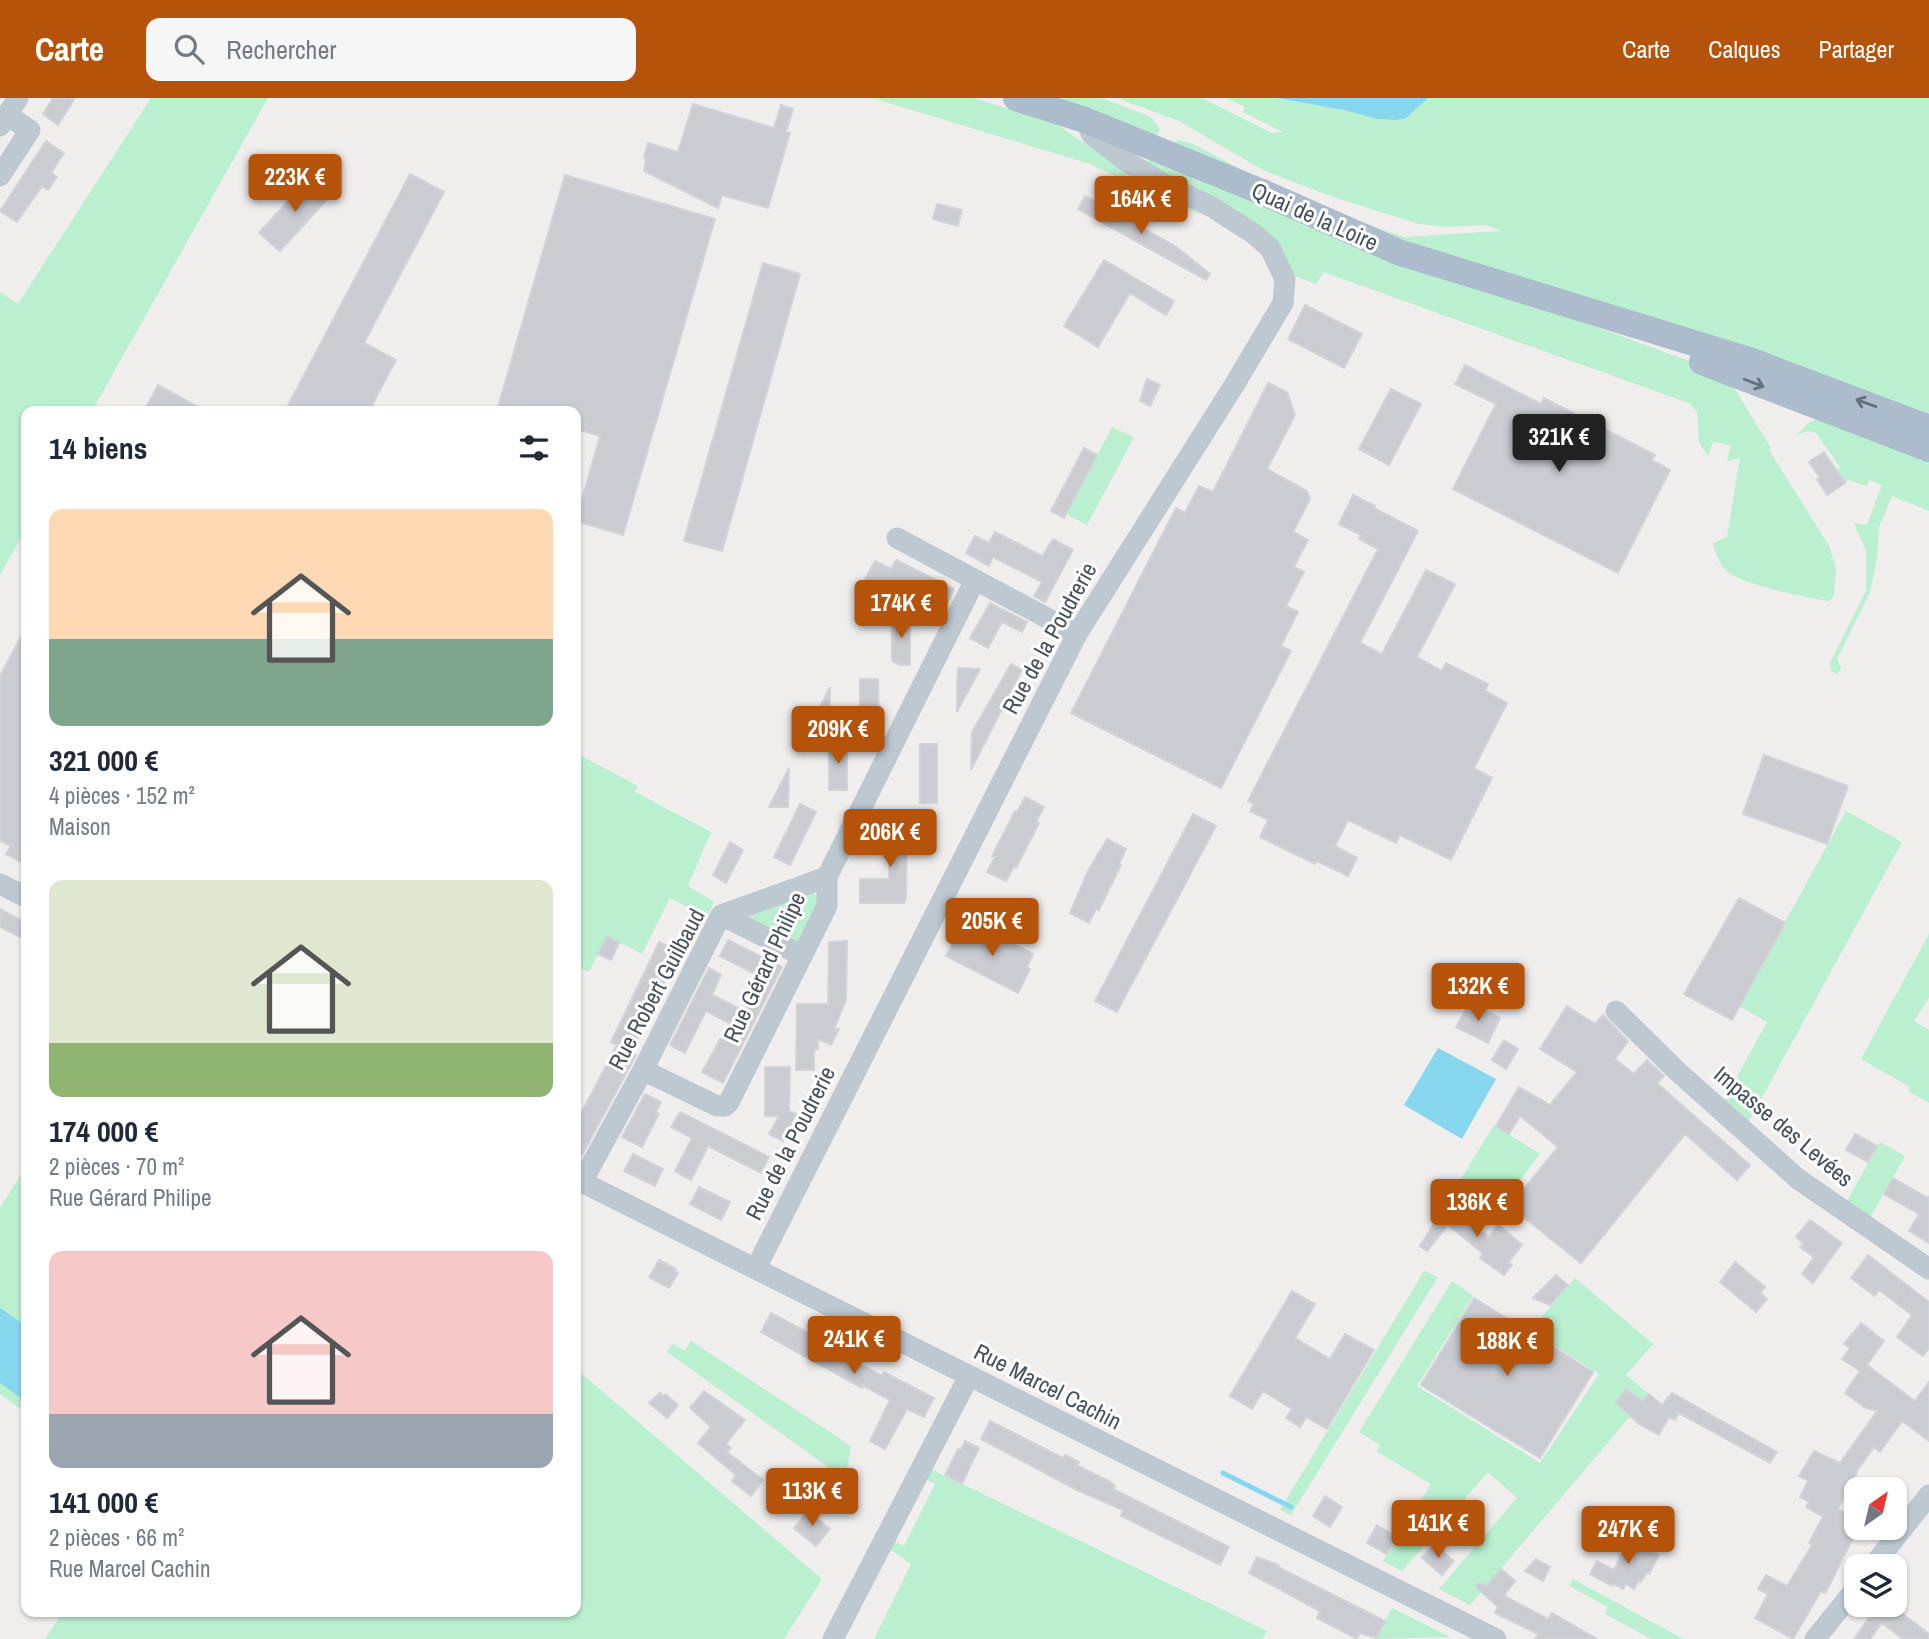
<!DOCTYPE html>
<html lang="fr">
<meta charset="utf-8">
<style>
body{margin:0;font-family:"Archivo Narrow",sans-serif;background:#f6f6f7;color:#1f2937;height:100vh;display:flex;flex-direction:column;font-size:26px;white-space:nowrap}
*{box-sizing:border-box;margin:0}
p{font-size:23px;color:#747a83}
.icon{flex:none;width:38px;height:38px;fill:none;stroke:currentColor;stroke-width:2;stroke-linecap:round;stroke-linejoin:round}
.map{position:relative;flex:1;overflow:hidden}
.details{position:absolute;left:21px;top:308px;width:560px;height:1211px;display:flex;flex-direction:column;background:#fff;border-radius:14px;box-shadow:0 2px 5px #0004}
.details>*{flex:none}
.needle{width:46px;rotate:34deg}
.controls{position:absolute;left:1844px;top:1379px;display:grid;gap:14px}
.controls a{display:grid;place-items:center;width:63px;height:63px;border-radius:14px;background:#fff;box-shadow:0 2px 5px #0004;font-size:35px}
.price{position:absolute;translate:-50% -60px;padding:0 16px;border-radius:7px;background:#b45309;color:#fff;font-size:23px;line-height:46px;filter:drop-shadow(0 2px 4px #0008)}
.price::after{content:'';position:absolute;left:50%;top:42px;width:21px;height:16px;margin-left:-10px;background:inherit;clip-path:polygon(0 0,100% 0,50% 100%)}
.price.selected{background:#222;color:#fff}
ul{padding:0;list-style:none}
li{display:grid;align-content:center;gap:14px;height:371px;padding:0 28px}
li span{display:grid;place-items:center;height:217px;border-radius:14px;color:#555}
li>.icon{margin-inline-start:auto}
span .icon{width:126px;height:126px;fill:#fffc;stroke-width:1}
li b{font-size:30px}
h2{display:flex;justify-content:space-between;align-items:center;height:84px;padding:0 28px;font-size:30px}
header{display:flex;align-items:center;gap:42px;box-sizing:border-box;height:98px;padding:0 35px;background:#b45309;color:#fff}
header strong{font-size:33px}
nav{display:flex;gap:38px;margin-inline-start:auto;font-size:24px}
.search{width:490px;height:63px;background:#f6f6f7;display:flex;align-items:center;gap:18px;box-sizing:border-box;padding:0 24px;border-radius:14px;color:#747a83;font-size:26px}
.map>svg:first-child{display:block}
.green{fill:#baefcf}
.water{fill:#86d7ee}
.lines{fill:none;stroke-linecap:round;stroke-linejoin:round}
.stream{stroke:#86d7ee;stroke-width:5}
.building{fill:#caccd2;stroke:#d1d3d9;stroke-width:2}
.minor{stroke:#bdc8d0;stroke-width:21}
.major{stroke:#acbccd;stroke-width:26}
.oneway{stroke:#64707d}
.labels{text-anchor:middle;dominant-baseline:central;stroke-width:6;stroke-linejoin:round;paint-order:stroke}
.street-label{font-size:23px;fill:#45505b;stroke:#fff}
</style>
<header>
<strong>Carte</strong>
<div class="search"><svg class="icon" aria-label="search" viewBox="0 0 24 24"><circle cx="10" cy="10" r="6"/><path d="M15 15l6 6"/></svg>Rechercher</div>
<nav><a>Carte</a><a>Calques</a><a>Partager</a></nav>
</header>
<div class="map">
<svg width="1929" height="1541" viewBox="0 0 1929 1541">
<rect width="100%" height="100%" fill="#f0eded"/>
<path class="green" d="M151,0H268L92,313H26V431L0,477V194L18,206Z
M872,0H974L1056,26L1118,68L1204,119L1090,66Z
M1043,0H1101L1146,17L1152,20L1160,31L1157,36H1153Z
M1117,0H1202L1272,35L1283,34L1243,14L1245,9L1226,0H1276L1344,12L1377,21L1395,22L1405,21L1428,0H1929V323L1728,248L1418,152L1319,113L1178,50L1173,45L1178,42L1191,45L1271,87L1341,117L1404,139L1502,133L1486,127L1447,129L1419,126L1336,100L1263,72L1179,23Z
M1152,60L1378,158L1574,221L1692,264L1733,288L1771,350L1769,352L1829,448L1836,470L1834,498L1829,503C1807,500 1744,487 1728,474C1719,466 1716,456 1713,445L1727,439L1740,360L1727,363L1731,348L1713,343L1708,359L1699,344L1697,314L1689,305L1326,175L1324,174L1316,186L1297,179L1145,64Z
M1819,320L1929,354V413L1892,398L1879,429L1877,460L1870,494L1837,561L1841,569L1838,576L1831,573L1830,565L1866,493V452L1856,431L1855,425L1867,427L1882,387L1870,382L1866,388L1849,382L1845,385L1836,373L1840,369L1816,335L1808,333L1796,337L1810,324Z
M1112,329L1134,339L1087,427L1066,416Z
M576,655L638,688L635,694L711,734L688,788L714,804L707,819L670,800L642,856L607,838L589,874L576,868Z
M1846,713L1902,744L1744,1032L1720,1010L1767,924L1739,908Z
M811,793L820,801L803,840L797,844L748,820V815Z
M1929,836V900L1914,923L1929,932V1005L1908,993L1910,989L1861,961Z
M1494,1027L1540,1056L1484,1129L1450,1099Z
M1880,1044L1905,1058L1870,1120L1847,1103Z
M26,1069V1315L0,1296V1110Z
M1424,1173L1438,1179L1291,1417L1280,1412Z
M1575,1180L1653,1246L1626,1277L1649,1296L1470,1507L1439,1491L1517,1400L1488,1374L1402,1473L1383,1463L1431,1386L1376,1353L1380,1347L1359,1334L1452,1183L1473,1198L1417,1288L1540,1365L1599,1276L1530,1233Z
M691,1243L851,1348L845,1381L667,1254L672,1245L685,1253Z
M576,1271L822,1481L784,1541H45L63,1514H576Z
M929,1370L1267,1533L1262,1541H874L911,1466L891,1452L892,1442L904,1448L935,1386L924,1380Z
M1573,1481L1683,1541H1651L1605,1516L1608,1509L1569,1488Z
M1392,1510L1450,1539L1375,1541Z"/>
<path class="water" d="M1276,0H1428L1405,21L1395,22L1377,21L1344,12Z
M1438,950L1496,981L1462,1041L1404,1007Z
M0,1210L26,1228V1304L0,1285Z"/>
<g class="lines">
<path class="stream" d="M1223,1375L1291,1409"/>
</g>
<path class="building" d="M53,0H75L58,27L43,16Z
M693,6L774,30L781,7L793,11L786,34L790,35L768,110L722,97L718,110L644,73L646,60L644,59L648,45L678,54Z
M46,43L64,55L51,75L57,79L48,92L42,88L17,124L0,113Z
M410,76L444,94L364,245L396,262L369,313H285Z
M565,77L715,121L623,437L576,423L600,338L576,331V313H513L498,309Z
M310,79L331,97L280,153L259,135Z
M1085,98L1175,148L1210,176L1206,182L1078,111Z
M937,106L962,112L958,128L933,121Z
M1104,162L1174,203L1166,217L1130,195L1098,249L1064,228Z
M763,165L800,176L722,453L684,443Z
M1305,207L1362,236L1344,270L1288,241Z
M1465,267L1541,306L1544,300L1655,357L1652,362L1670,372L1618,475L1453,391L1496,306L1455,286Z
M1147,281L1160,287L1150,308L1140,303Z
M1268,285L1287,294L1295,317L1267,371L1307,393L1310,401L1293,434L1308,442L1294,469L1304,474L1286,508L1298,514L1281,548L1291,553L1221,690L1071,615L1176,410L1185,415L1199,388L1213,394Z
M158,287L205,313H144Z
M1391,291L1421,306L1389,367L1359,351Z
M1084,350L1097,357L1064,420L1051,413Z
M1824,354L1845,385L1827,397L1817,381L1820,380L1809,364Z
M1353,397L1375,408L1374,410L1418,433L1360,545L1382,556L1426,472L1455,486L1417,559L1442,573L1446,565L1488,586L1485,593L1507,605L1474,670L1492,680L1451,762L1400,737L1396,745L1348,722L1335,748L1357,760L1348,778L1317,763L1315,766L1260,739L1268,722L1250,713L1254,706L1248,703L1378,451L1359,441L1361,437L1339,426Z
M995,434L1042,458L1053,441L1073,452L1045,504L1034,498L1042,484L993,459L989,468L966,455L975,438L989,445Z
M896,462L954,491L946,507L900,484L889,510L858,494L875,463L891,471Z
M990,505L1027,524L1022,534L1002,524L988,550L970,540Z
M892,518H910V567H900L892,563Z
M26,529V756L21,764L6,756L11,748L0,743V578Z
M1011,566L1022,572L971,672L972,634Z
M958,570L980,571L957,614V586Z
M860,581H878L879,630H860Z
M830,589V618L824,624V647H801Z
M829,644H847V692H829Z
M920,646H937V705H920Z
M1764,657L1848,688L1827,746L1743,716Z
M789,670L788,709H769L774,699Z
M1025,699L1044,709L1036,724L1039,725L1016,770L1014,769L1006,783L987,774L995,759L992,758L1015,713L1017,714Z
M800,706L816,714L790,767L774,759Z
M1193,716L1216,728L1117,914L1095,903Z
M889,718H907L906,800L904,805H860V781H889Z
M1107,741L1126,751L1119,766L1121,767L1099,812L1096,811L1089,825L1070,815L1088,773Z
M730,744L743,752L726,785L713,777Z
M1739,800L1785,825L1732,922L1684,896Z
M0,811L26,825V842L0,829Z
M976,827L1033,856L1027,869L1030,871L1018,895L946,858L958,835L969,840Z
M607,838L619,845L611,862L598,856Z
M728,842L782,869L723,985L702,974L729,925L706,913L685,955L670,947L709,870L721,877L712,897L744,913L761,879L720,858Z
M847,843L846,902L834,931H839L831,947L818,941V951H815L814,955V972H796L797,906H828L829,844Z
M659,844L676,852L673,859L676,861L631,954L636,957L576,1068V1025L617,947L611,944Z
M1470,904L1500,920L1488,945L1456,929Z
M1567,908L1595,926L1603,917L1628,943L1615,961L1634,976L1647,962L1664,978L1657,985L1750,1067L1737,1082L1685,1036L1581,1165L1511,1109L1515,1104L1514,1103L1558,1049L1520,1018L1509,1036L1496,1028L1519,989L1550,1007L1577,974L1540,951Z
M1504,942L1518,951L1506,971L1492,962Z
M765,969H790L789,1013L796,1016L783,1043L769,1036L779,1018H765Z
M645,996L661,1004L656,1014L659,1016L642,1049L622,1039Z
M680,1014L769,1059L761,1075L708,1048L691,1082L675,1073L692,1040L671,1029Z
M1855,1036L1877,1048L1868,1064L1846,1052Z
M633,1056L663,1071L655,1088L624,1073Z
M1893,1080L1928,1100L1929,1098V1145L1909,1133L1919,1116L1884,1096Z
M699,1089L730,1104L721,1122L690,1106Z
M1447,1105L1489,1139L1498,1126L1522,1147L1509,1164L1512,1167L1504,1177L1480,1160L1483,1156L1479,1152L1448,1127L1427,1153L1420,1148Z
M1810,1122L1842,1145L1813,1185L1802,1176L1814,1159L1800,1149L1803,1145L1796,1139Z
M1868,1157L1929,1204V1250L1923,1258L1897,1239L1912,1217L1879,1192L1875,1198L1851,1180Z
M659,1162L676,1171L675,1173L678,1175L669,1190L649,1179Z
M1735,1164L1765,1189L1760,1195L1767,1201L1756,1214L1720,1184Z
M1556,1177L1568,1187L1550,1207L1533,1200Z
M1292,1193L1315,1206L1295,1240L1330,1261L1345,1236L1374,1252L1327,1331L1306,1319L1300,1329L1286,1320L1292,1311L1263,1293L1252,1311L1230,1298Z
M1474,1200L1593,1274L1540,1360L1421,1287Z
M771,1215L816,1239L815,1242L837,1253L839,1251L856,1261L854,1263L882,1278L884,1274L934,1300L924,1319L907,1311L885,1351L870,1343L890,1302L862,1287V1290L761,1234Z
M1861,1225L1884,1243L1867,1267L1915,1303L1929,1284V1343L1902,1323L1880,1354L1874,1349L1856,1374L1857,1375L1838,1411L1857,1421V1432L1829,1488L1825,1495L1821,1493L1793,1541L1755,1520L1768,1496L1758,1491L1766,1477L1787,1488L1812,1447L1809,1445L1823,1419L1806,1409L1809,1404L1800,1399L1808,1383L1799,1378L1814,1353L1840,1365L1877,1313L1864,1309L1845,1295L1860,1273L1842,1261L1850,1250L1844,1246Z
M1626,1291L1643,1303L1649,1296L1662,1307L1672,1295L1777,1354L1770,1365L1679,1315L1675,1322L1669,1319L1659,1337L1639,1326L1616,1305Z
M704,1293L745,1322L726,1346L731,1350L727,1354L763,1382L751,1398L732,1383L736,1377L698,1345L711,1329L690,1310Z
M660,1295L663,1298L666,1296L678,1307L667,1320L649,1305Z
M990,1323L1063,1360L1065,1357L1079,1364L1076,1367L1109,1383L1115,1388L1113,1391L1229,1449L1220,1467L1121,1418L1123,1412L1077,1392L981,1341Z
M965,1343L979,1350L962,1386L945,1377L958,1351L961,1352Z
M1325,1398L1342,1409L1330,1429L1313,1418Z
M808,1413L830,1431L816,1448L794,1430Z
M1377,1427L1397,1439L1386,1456L1367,1445Z
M1630,1439L1652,1451L1651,1453L1659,1457L1649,1476L1646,1475L1641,1484L1639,1482L1634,1491L1626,1486L1623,1491L1613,1486L1612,1488L1590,1476L1597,1463L1614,1472Z
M1434,1446L1454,1463L1442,1477L1422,1460Z
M1257,1459L1279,1467L1278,1469L1385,1523L1376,1540L1360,1535L1357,1541L1317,1520L1320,1513L1249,1475Z
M1536,1461L1550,1469L1543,1483L1525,1473Z
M1501,1471L1515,1483L1504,1498L1548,1521L1552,1515L1597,1541H1535L1538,1536L1495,1515L1498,1509L1476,1489L1478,1485L1486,1488Z
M1878,1507H1891L1929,1536V1541H1903L1882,1525L1870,1541H1854Z"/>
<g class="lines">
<path class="minor" d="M0,28L18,0
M0,78L30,32L7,17
M897,440L1077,536
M0,786L26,799
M721,817L801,857
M1616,913L1677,973L1798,1081L1929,1171
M643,972L717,1008H725L729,1004L827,808V779L975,482
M576,1081L1496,1541
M582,1084L643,972L721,817L827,779
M756,1170L1077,536L1233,289L1283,205L1285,181L1270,150L1254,136L1212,109L1166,87L1126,63L1092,37L1085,22
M1873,1468L1929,1397
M833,1541L969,1278
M1815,1541L1857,1489"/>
<path class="major" d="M1016,0L1085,22L1262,94L1398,154L1752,263L1929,330
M1702,264L1929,351"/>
</g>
<defs><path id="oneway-shaft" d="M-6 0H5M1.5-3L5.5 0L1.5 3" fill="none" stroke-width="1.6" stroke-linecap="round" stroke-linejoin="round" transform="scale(1.75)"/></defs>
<g class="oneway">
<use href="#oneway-shaft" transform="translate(1754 285) rotate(21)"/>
<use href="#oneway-shaft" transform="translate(1866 305) rotate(-160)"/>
</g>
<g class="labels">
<g class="street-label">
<text transform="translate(1315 118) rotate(24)">Quai de la Loire</text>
<text transform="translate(1049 540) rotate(-61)">Rue de la Poudrerie</text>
<text transform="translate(764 869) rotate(-65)">Rue Gérard Philipe</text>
<text transform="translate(656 891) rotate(-62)">Rue Robert Guilbaud</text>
<text transform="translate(1784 1028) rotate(40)">Impasse des Levées</text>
<text transform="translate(790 1045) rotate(-63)">Rue de la Poudrerie</text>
<text transform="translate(1048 1288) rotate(27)">Rue Marcel Cachin</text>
</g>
</g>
</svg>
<div class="controls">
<a><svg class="needle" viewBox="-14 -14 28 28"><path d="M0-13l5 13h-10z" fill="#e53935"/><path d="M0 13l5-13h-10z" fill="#747a83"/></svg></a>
<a><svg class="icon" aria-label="layers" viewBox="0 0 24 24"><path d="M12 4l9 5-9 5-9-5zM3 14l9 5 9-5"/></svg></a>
</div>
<b class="price" style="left:295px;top:116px">223K €</b>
<b class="price" style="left:1141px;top:138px">164K €</b>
<b class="price selected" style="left:1559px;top:376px">321K €</b>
<b class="price" style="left:901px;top:542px">174K €</b>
<b class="price" style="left:838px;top:668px">209K €</b>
<b class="price" style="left:890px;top:771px">206K €</b>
<b class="price" style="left:992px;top:860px">205K €</b>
<b class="price" style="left:1478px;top:925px">132K €</b>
<b class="price" style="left:1477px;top:1141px">136K €</b>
<b class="price" style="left:854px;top:1278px">241K €</b>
<b class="price" style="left:1507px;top:1280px">188K €</b>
<b class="price" style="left:812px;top:1430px">113K €</b>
<b class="price" style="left:1438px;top:1462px">141K €</b>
<b class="price" style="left:1628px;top:1468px">247K €</b>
<section class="details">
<h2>14 biens<svg class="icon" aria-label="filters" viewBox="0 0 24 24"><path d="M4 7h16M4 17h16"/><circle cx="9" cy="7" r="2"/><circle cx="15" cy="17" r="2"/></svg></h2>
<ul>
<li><span style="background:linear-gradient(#ffd9b3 60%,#7fa58c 0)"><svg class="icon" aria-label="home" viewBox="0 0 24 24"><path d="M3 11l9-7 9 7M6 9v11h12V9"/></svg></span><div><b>321 000 €</b><p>4 pièces · 152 m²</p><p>Maison</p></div></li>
<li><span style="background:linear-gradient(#dfe7d0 75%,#8fb573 0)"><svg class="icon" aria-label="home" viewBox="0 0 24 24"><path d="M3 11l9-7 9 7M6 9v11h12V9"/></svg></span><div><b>174 000 €</b><p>2 pièces · 70 m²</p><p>Rue Gérard Philipe</p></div></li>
<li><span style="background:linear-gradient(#f6c9c9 75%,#9aa5b1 0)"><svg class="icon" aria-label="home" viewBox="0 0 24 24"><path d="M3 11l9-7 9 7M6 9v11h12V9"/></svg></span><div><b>141 000 €</b><p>2 pièces · 66 m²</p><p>Rue Marcel Cachin</p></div></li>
</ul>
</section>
</div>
